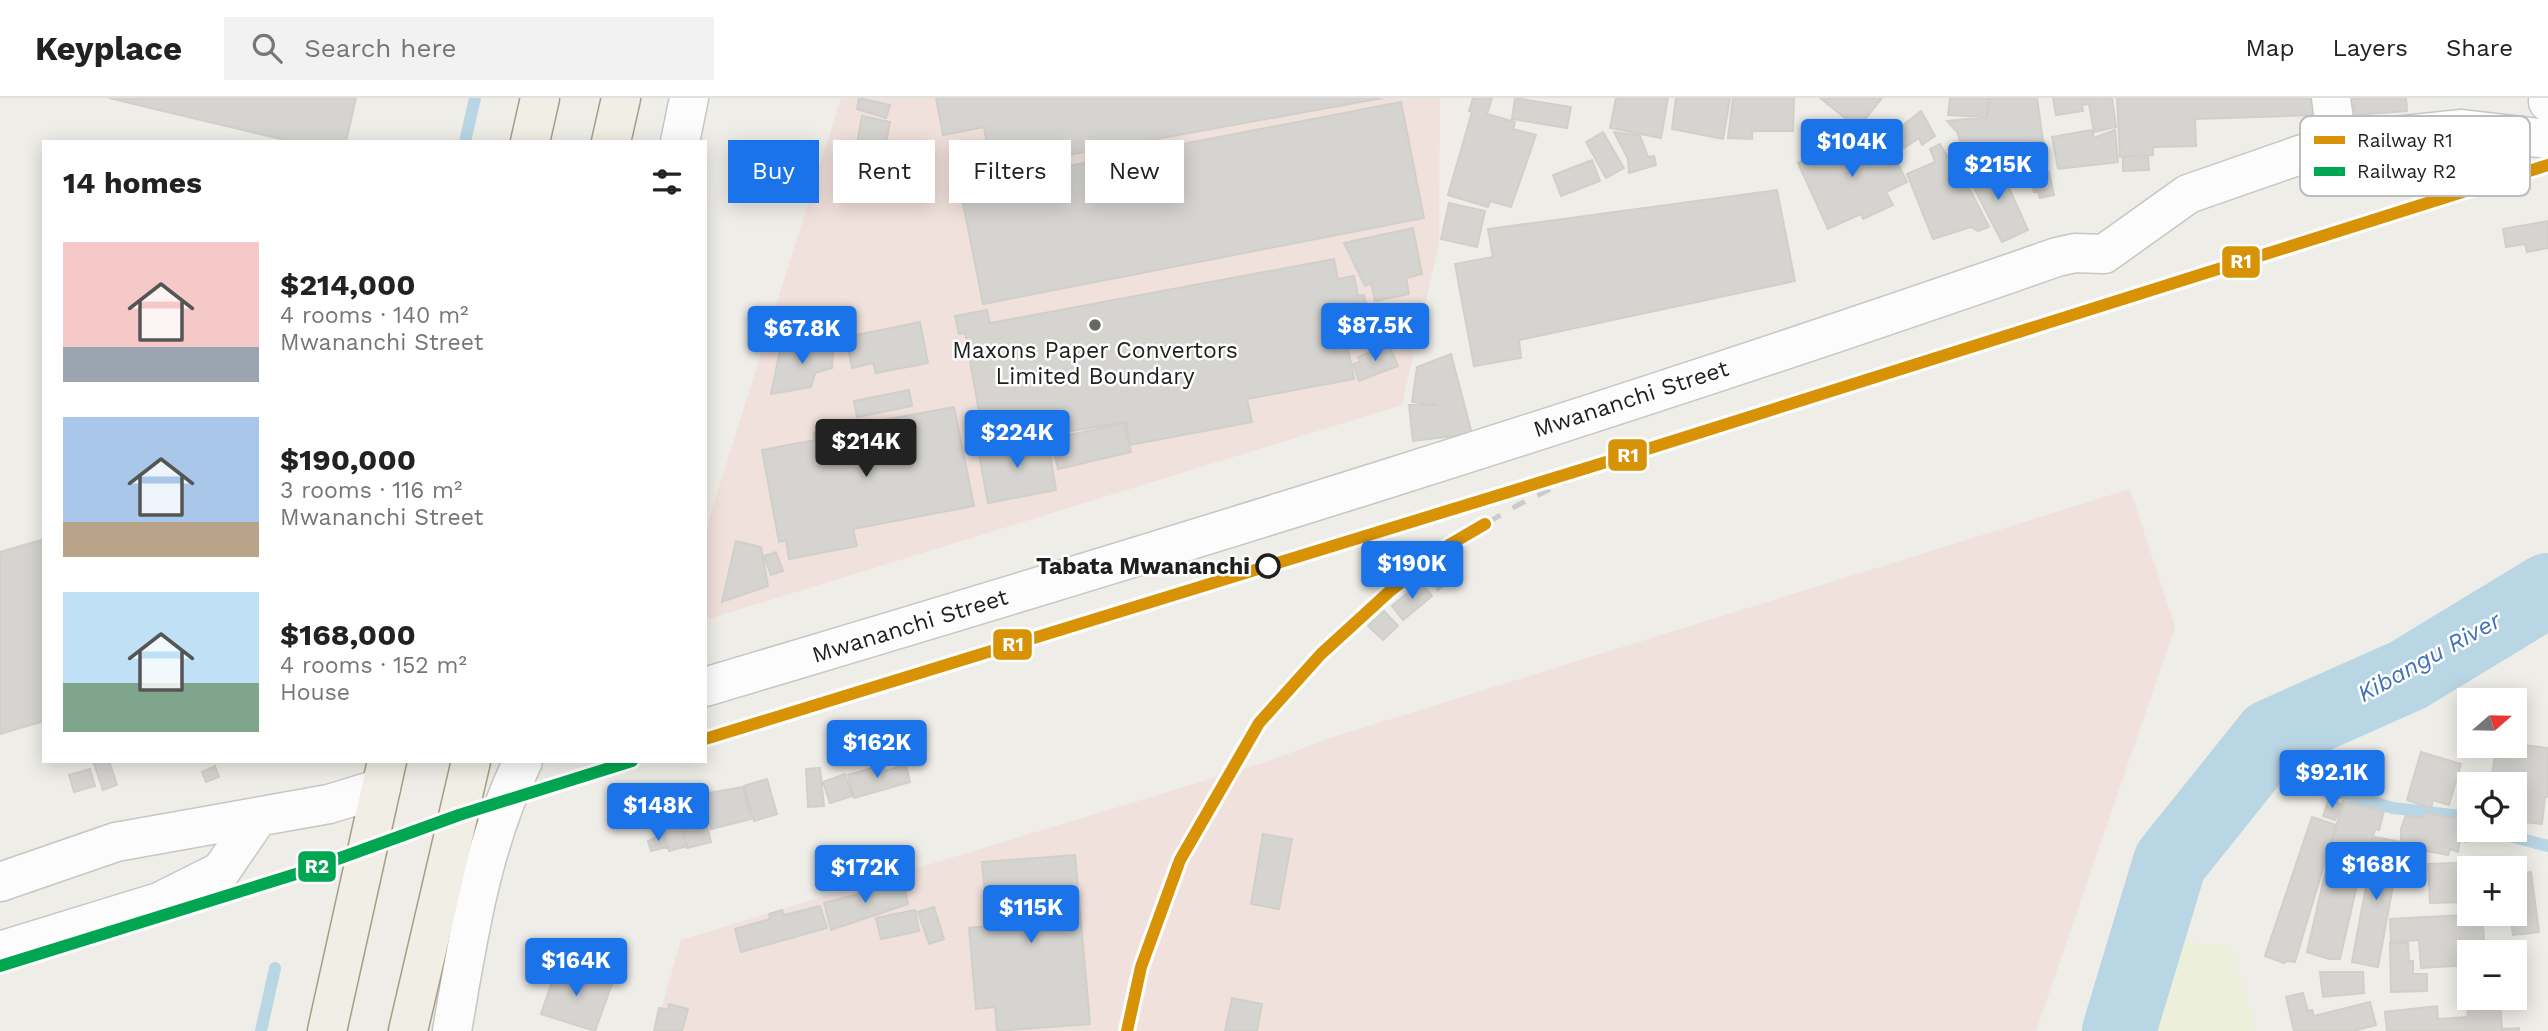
<!DOCTYPE html>
<meta charset="utf-8">
<style>
body{margin:0;font-family:"Work Sans",sans-serif;background:#f2f2f2;color:#222;height:100vh;display:flex;flex-direction:column;font-size:26px;white-space:nowrap}
*{box-sizing:border-box;margin:0}
p{font-size:23px;color:#767676}
.icon{flex:none;width:38px;height:38px;fill:none;stroke:currentColor;stroke-width:2;stroke-linecap:round;stroke-linejoin:round}
.map{position:relative;flex:1;overflow:hidden}
.panel{position:absolute;left:42px;top:42px;width:665px;height:623px;display:flex;flex-direction:column;background:#fff;border-radius:0px;box-shadow:0 4px 18px #0003}
.panel>*{flex:none}
.banner{position:absolute;left:728px;top:42px;width:665px;height:63px;display:flex;gap:14px}
.needle{width:46px;rotate:70deg}
.tools{position:absolute;left:2457px;top:590px;display:grid;gap:14px}
.tools a{display:grid;place-items:center;width:70px;height:70px;border-radius:0px;background:#fff;box-shadow:0 4px 18px #0003;font-size:35px}
.price{position:absolute;translate:-50% -60px;padding:0 16px;border-radius:7px;background:#1a73e8;color:#fff;font-size:23px;line-height:46px;filter:drop-shadow(0 2px 4px #0008)}
.price::after{content:'';position:absolute;left:50%;top:42px;width:21px;height:16px;margin-left:-10px;background:inherit;clip-path:polygon(0 0,100% 0,50% 100%)}
.price.selected{background:#222;color:#fff}
ul{padding:0;list-style:none}
li{display:flex;align-items:center;gap:21px;height:175px;padding:0 21px}
li span{display:grid;place-items:center;flex:none;width:196px;height:140px;border-radius:0px;color:#555}
li>.icon{margin-inline-start:auto}
span .icon{width:84px;height:84px;fill:#fffc;stroke-width:1}
li b{font-size:30px}
h2{display:flex;justify-content:space-between;align-items:center;height:84px;padding:0 21px;font-size:30px}
.chip{padding:0 24px;border-radius:0px;background:#fff;box-shadow:0 4px 18px #0003;font-size:24px;line-height:63px}
.chip.selected{background:#1a73e8;color:#fff}
header{display:flex;align-items:center;gap:42px;box-sizing:border-box;height:98px;padding:0 35px;background:#fff;border-bottom:2px solid #e0e0e0}
header strong{font-size:33px}
nav{display:flex;gap:38px;margin-inline-start:auto;font-size:24px}
.search{width:490px;height:63px;background:#f2f2f2;display:flex;align-items:center;gap:18px;box-sizing:border-box;padding:0 24px;border-radius:0px;color:#767676;font-size:26px}
.map>svg:first-child{display:block}
.commercial{fill:#f1e1dc}
.farmland{fill:#ecefda}
.lines{fill:none;stroke-linecap:round;stroke-linejoin:round}
.stream{stroke:#b9d6e4;stroke-width:12}
.river{stroke:#b9d6e4;stroke-width:74}
.building{fill:#d6d4d0;stroke:#d1cfc9;stroke-width:2}
.street-casing{stroke:#c6c6c4;stroke-width:41}
.primary-casing{stroke:#a59e84;stroke-width:41}
.street{stroke:#fcfcfc;stroke-width:38}
.primary{stroke:#f1eee5;stroke-width:38}
.rail{stroke:#cbcbca;stroke-width:5;stroke-dasharray:14 14;stroke-linecap:butt}
.rail-1-casing{stroke:#fff;stroke-width:18}
.rail-2-casing{stroke:#fff;stroke-width:18}
.rail-1{stroke:#d79205;stroke-width:12}
.rail-2{stroke:#00a651;stroke-width:12}
.poi-dot{fill:#676765;stroke:#fff;stroke-width:2.5}
.stop-dot{fill:#fff;stroke:#1f1f1f;stroke-width:3.5}
.labels{text-anchor:middle;dominant-baseline:central;stroke-width:5;stroke-linejoin:round;paint-order:stroke}
.poi-label{font-size:23px;fill:#1f1f1f;stroke:#fff}
.street-label{font-size:23px;fill:#1f1f1f;stroke:#fff}
.stop-label{font-size:23px;font-weight:bold;fill:#1f1f1f;stroke:#fff;text-anchor:end}
.water-label{font-size:24px;font-style:italic;fill:#4370b8;stroke:#fff}
.key{fill:#fff;stroke:#bcbcbc;stroke-width:2}
.key-label{font-size:19px;fill:#1f1f1f}
.line-badge{stroke:#fff;stroke-width:2.5}
.badge-label{font-size:19px;text-anchor:middle;font-weight:bold;fill:#fff}
</style>
<header>
<strong>Keyplace</strong>
<div class="search"><svg class="icon" aria-label="search" viewBox="0 0 24 24"><circle cx="10" cy="10" r="6"/><path d="M15 15l6 6"/></svg>Search here</div>
<nav><a>Map</a><a>Layers</a><a>Share</a></nav>
</header>
<div class="map">
<svg width="2548" height="933" viewBox="0 0 2548 933">
<rect width="100%" height="100%" fill="#eeede8"/>
<path class="commercial" d="M841,0H1440L1439,146L1402,307L705,522V434Z
M2130,391L2175,529L2036,933H655L681,842L1266,664L1330,640Z"/>
<path class="farmland" d="M2141,835L2232,850L2255,933H2116Z"/>
<g class="lines">
<path class="stream" d="M465,44L475,0
M2271,638L2267,649L2278,667L2296,679L2326,690L2393,710L2469,719
M2487,732L2548,748
M261,933L275,870"/>
<path class="river" d="M2119,933L2170,764L2271,638L2408,577L2548,492"/>
</g>
<path class="building" d="M109,0H356L346,44H293Z
M859,0L890,7L886,20L857,11Z
M936,0H1383L991,71L984,29L943,37Z
M1473,0H1492L1487,16L1515,24L1513,31L1536,37L1511,109L1490,103L1488,109L1448,97L1472,14L1469,13Z
M1515,0L1571,9L1567,30L1512,21Z
M1616,0H1668L1661,40L1610,30Z
M1676,0H1730L1723,41L1672,31Z
M1733,0H1794L1793,33H1752V41L1728,40Z
M1820,0H1882L1858,30Z
M1950,0H1989L1986,19L1948,17Z
M1990,0H2037L2043,43L1964,55L1957,34L1947,23L1987,19Z
M2053,0H2112L2116,29L2094,34L2089,6L2082,7L2083,13L2056,17Z
M2117,0H2315V17L2195,21L2196,48L2153,49V57L2120,59Z
M2353,0H2406L2407,13L2355,17Z
M1401,4L1424,120L983,206L957,75L988,69L991,83Z
M1921,13L1935,38L1922,47L1919,40L1904,50L1893,35Z
M862,18L890,24L884,56L856,50Z
M2092,32L2094,40L2115,32L2118,64L2058,71L2052,39Z
M1603,34L1624,70L1606,80L1586,44Z
M1614,34L1640,38L1648,59L1654,58L1656,67L1629,75L1628,61Z
M1858,36L1864,47L1885,40L1907,84L1886,94L1893,107L1863,121L1861,116L1828,131L1798,65Z
M2044,44L2047,62L2024,66L2021,48Z
M1940,46L1947,58L1952,56L1989,129L1978,133L1971,129L1933,141L1907,76L1935,64L1930,51Z
M2123,58L2148,59L2149,72L2123,73Z
M1592,62L1600,83L1561,98L1553,77Z
M1994,66L2002,82L2005,81L2028,132L2002,144L1965,73Z
M2049,74L2054,97L2040,100L2038,94H2034L2031,81Z
M1777,92L1795,183L1519,242L1521,260L1474,268L1455,166L1493,159L1488,131Z
M1449,105L1485,113L1477,149L1441,141Z
M2548,123V150L2527,154L2525,146L2506,149L2503,131Z
M1413,130L1422,176L1406,180L1409,196L1375,203L1371,185L1365,188L1344,145Z
M1334,161L1338,181L1354,178L1358,198L1364,197L1370,231L1345,235L1354,281L1247,301L1252,324L1130,347L1126,324L985,347L965,235L959,236L955,218L987,212L990,225Z
M920,224L928,265L876,275L873,265L852,270L846,239Z
M834,241L832,270L815,275L811,289L771,296L780,252Z
M1389,247L1398,268L1359,283L1353,266L1360,264L1358,259Z
M1451,256L1472,336L1413,343L1409,307H1437L1412,304L1417,269Z
M909,292L912,308L857,319L854,303Z
M954,309L974,408L853,431L857,448L789,461L786,442L779,444L762,352L815,342L814,335Z
M1124,325L1131,354L1058,371L1051,341Z
M1047,339L1056,392L988,405L978,351Z
M44,441V623L0,636V454Z
M736,443L761,449L768,488L722,504Z
M776,454L783,473L771,477L764,458Z
M1447,466L1456,479L1438,492L1429,479Z
M1421,484L1432,498L1403,522L1392,508Z
M1384,513L1398,528L1383,542L1368,528Z
M2515,646L2548,650V699H2545L2542,726L2515,723V686H2491L2496,648Z
M2421,654L2461,666L2449,707L2433,702L2431,710L2407,702Z
M102,663H109L117,687L103,692L94,666Z
M883,667L885,673L906,667L910,684L854,700L848,677Z
M215,668L219,679L206,684L202,674Z
M820,670L824,708L808,709L806,671Z
M90,671L95,688L74,694L69,677Z
M845,676L852,698L830,705L823,684Z
M767,681L777,716L754,723L744,688Z
M743,689L751,721L711,731L703,696Z
M680,696L681,720L655,721L653,697Z
M2329,701L2341,706L2335,722L2323,718Z
M2343,703L2384,713L2379,732L2375,731L2369,753L2332,744Z
M2425,715L2469,723L2466,744L2460,742L2458,754L2450,751L2448,757L2401,748V731L2406,717L2424,720Z
M704,716L711,744L687,750L681,722Z
M2312,719L2336,727L2295,864L2286,863L2284,865L2265,858Z
M680,726L687,748L669,753L662,731Z
M664,736L667,749L651,753L648,743Z
M1263,736L1292,741L1279,811L1251,806Z
M2375,739L2401,744L2378,869L2352,864Z
M2400,749L2421,753L2418,775L2398,772Z
M1075,757L1090,926L997,933L995,909L976,911L969,830L988,828L982,764Z
M2481,764V770H2469V804L2430,805L2428,766Z
M2327,767L2360,774L2340,861H2329L2307,854Z
M2531,774L2539,834L2513,837L2510,816H2515V777Z
M903,784L908,806L831,832L824,805Z
M820,808L827,830L741,854L735,831L770,821L769,816L782,812L784,817Z
M934,809L944,841L929,846L918,814Z
M915,812L919,833L881,841L876,820Z
M2482,816L2485,854H2469V867L2421,870L2419,842L2391,844L2390,821Z
M2390,845H2408L2409,863H2413V876H2427V893L2391,894Z
M558,866L612,886L595,933L541,916Z
M2320,874H2363L2364,895L2323,899Z
M2303,895L2308,913L2312,912L2314,918L2370,904L2376,927L2354,933H2294L2286,899Z
M1232,900L1262,906L1257,933H1225Z
M2500,905L2502,931L2519,930V933H2387L2385,914L2437,908L2438,921L2468,919L2467,907Z
M669,906L688,911L682,933H654L659,910L668,912Z"/>
<g class="lines">
<g class="street-casing">
<path id="street" d="M2331,0L2337,44
M2548,0V4
M680,44L689,0
M705,589C1158,454 1611,315 2057,159L2075,155L2104,156L2188,96L2337,44L2462,31L2548,41
M0,784L116,744L329,706L381,690
M0,853L159,804L221,773L258,719
M452,933C468,840 481,749 523,663"/>
</g>
<g class="primary-casing">
<path id="primary" d="M530,44L540,0
M611,44L621,0
M327,933L387,663
M408,933L471,663"/>
</g>
<use href="#street" class="street"/>
<use href="#primary" class="primary"/>
<path class="rail" d="M1127,933L1141,869L1180,762L1259,625L1321,556L1390,493L1449,447L1518,407L1603,365"/>
<g class="rail-1-casing">
<path id="rail-1" d="M705,641L1603,365L2548,67
M1127,933L1141,869L1180,762L1259,625L1321,556L1390,493L1449,447L1485,426"/>
</g>
<g class="rail-2-casing">
<path id="rail-2" d="M0,868L296,776L459,717L632,663"/>
</g>
<use href="#rail-1" class="rail-1"/>
<use href="#rail-2" class="rail-2"/>
</g>
<circle class="poi-dot" cx="1095" cy="227" r="7"/>
<circle class="stop-dot" cx="1268" cy="468" r="11"/>
<g class="labels">
<g class="poi-label">
<text x="1095" y="252">Maxons Paper Convertors<tspan x="1095" dy="26">Limited Boundary</tspan></text>
</g>
<g class="street-label">
<text transform="translate(1631 301) rotate(-18)">Mwananchi Street</text>
<text transform="translate(910 528) rotate(-17)">Mwananchi Street</text>
</g>
<g class="stop-label">
<text x="1250" y="468">Tabata Mwananchi</text>
</g>
<g class="water-label">
<text transform="translate(2429 559) rotate(-29)">Kibangu River</text>
</g>
</g>
<rect x="2300" y="18" width="230" height="80" rx="10" class="key"/>
<rect x="2314" y="38" width="31" height="8" fill="#d79205"/>
<rect x="2314" y="69" width="31" height="9" fill="#00a651"/>
<g class="key-label">
<text x="2357" y="49">Railway R1</text>
<text x="2357" y="80">Railway R2</text>
</g>
<g class="line-badge">
<rect x="2221" y="147" width="40" height="34" rx="7" fill="#d79205"/>
<rect x="1607" y="340" width="41" height="34" rx="7" fill="#d79205"/>
<rect x="992" y="530" width="41" height="33" rx="7" fill="#d79205"/>
<rect x="297" y="752" width="40" height="33" rx="7" fill="#00a651"/>
</g>
<g class="badge-label">
<text x="2241" y="170">R1</text>
<text x="1628" y="364">R1</text>
<text x="1013" y="553">R1</text>
<text x="317" y="775">R2</text>
</g>
</svg>
<div class="tools">
<a><svg class="needle" viewBox="-14 -14 28 28"><path d="M0-13l5 13h-10z" fill="#e53935"/><path d="M0 13l5-13h-10z" fill="#767676"/></svg></a>
<a><svg class="icon" aria-label="locate" viewBox="0 0 24 24"><circle cx="12" cy="12" r="6"/><path d="M12 2v4M12 18v4M2 12h4M18 12h4"/></svg></a>
<a>+</a>
<a>−</a>
</div>
<b class="price" style="left:1852px;top:81px">$104K</b>
<b class="price" style="left:1998px;top:104px">$215K</b>
<b class="price" style="left:1375px;top:265px">$87.5K</b>
<b class="price" style="left:802px;top:268px">$67.8K</b>
<b class="price" style="left:1017px;top:372px">$224K</b>
<b class="price selected" style="left:866px;top:381px">$214K</b>
<b class="price" style="left:1412px;top:503px">$190K</b>
<b class="price" style="left:877px;top:682px">$162K</b>
<b class="price" style="left:2332px;top:712px">$92.1K</b>
<b class="price" style="left:658px;top:745px">$148K</b>
<b class="price" style="left:2376px;top:804px">$168K</b>
<b class="price" style="left:865px;top:807px">$172K</b>
<b class="price" style="left:1031px;top:847px">$115K</b>
<b class="price" style="left:576px;top:900px">$164K</b>
<div class="banner">
<a class="chip selected">Buy</a>
<a class="chip">Rent</a>
<a class="chip">Filters</a>
<a class="chip">New</a>
</div>
<section class="panel">
<h2>14 homes<svg class="icon" aria-label="filters" viewBox="0 0 24 24"><path d="M4 7h16M4 17h16"/><circle cx="9" cy="7" r="2"/><circle cx="15" cy="17" r="2"/></svg></h2>
<ul>
<li><span style="background:linear-gradient(#f6c9c9 75%,#9aa5b1 0)"><svg class="icon" aria-label="home" viewBox="0 0 24 24"><path d="M3 11l9-7 9 7M6 9v11h12V9"/></svg></span><div><b>$214,000</b><p>4 rooms · 140 m²</p><p>Mwananchi Street</p></div></li>
<li><span style="background:linear-gradient(#a9c7e8 75%,#b9a48a 0)"><svg class="icon" aria-label="home" viewBox="0 0 24 24"><path d="M3 11l9-7 9 7M6 9v11h12V9"/></svg></span><div><b>$190,000</b><p>3 rooms · 116 m²</p><p>Mwananchi Street</p></div></li>
<li><span style="background:linear-gradient(#bfe0f5 65%,#7fa58c 0)"><svg class="icon" aria-label="home" viewBox="0 0 24 24"><path d="M3 11l9-7 9 7M6 9v11h12V9"/></svg></span><div><b>$168,000</b><p>4 rooms · 152 m²</p><p>House</p></div></li>
</ul>
</section>
</div>
